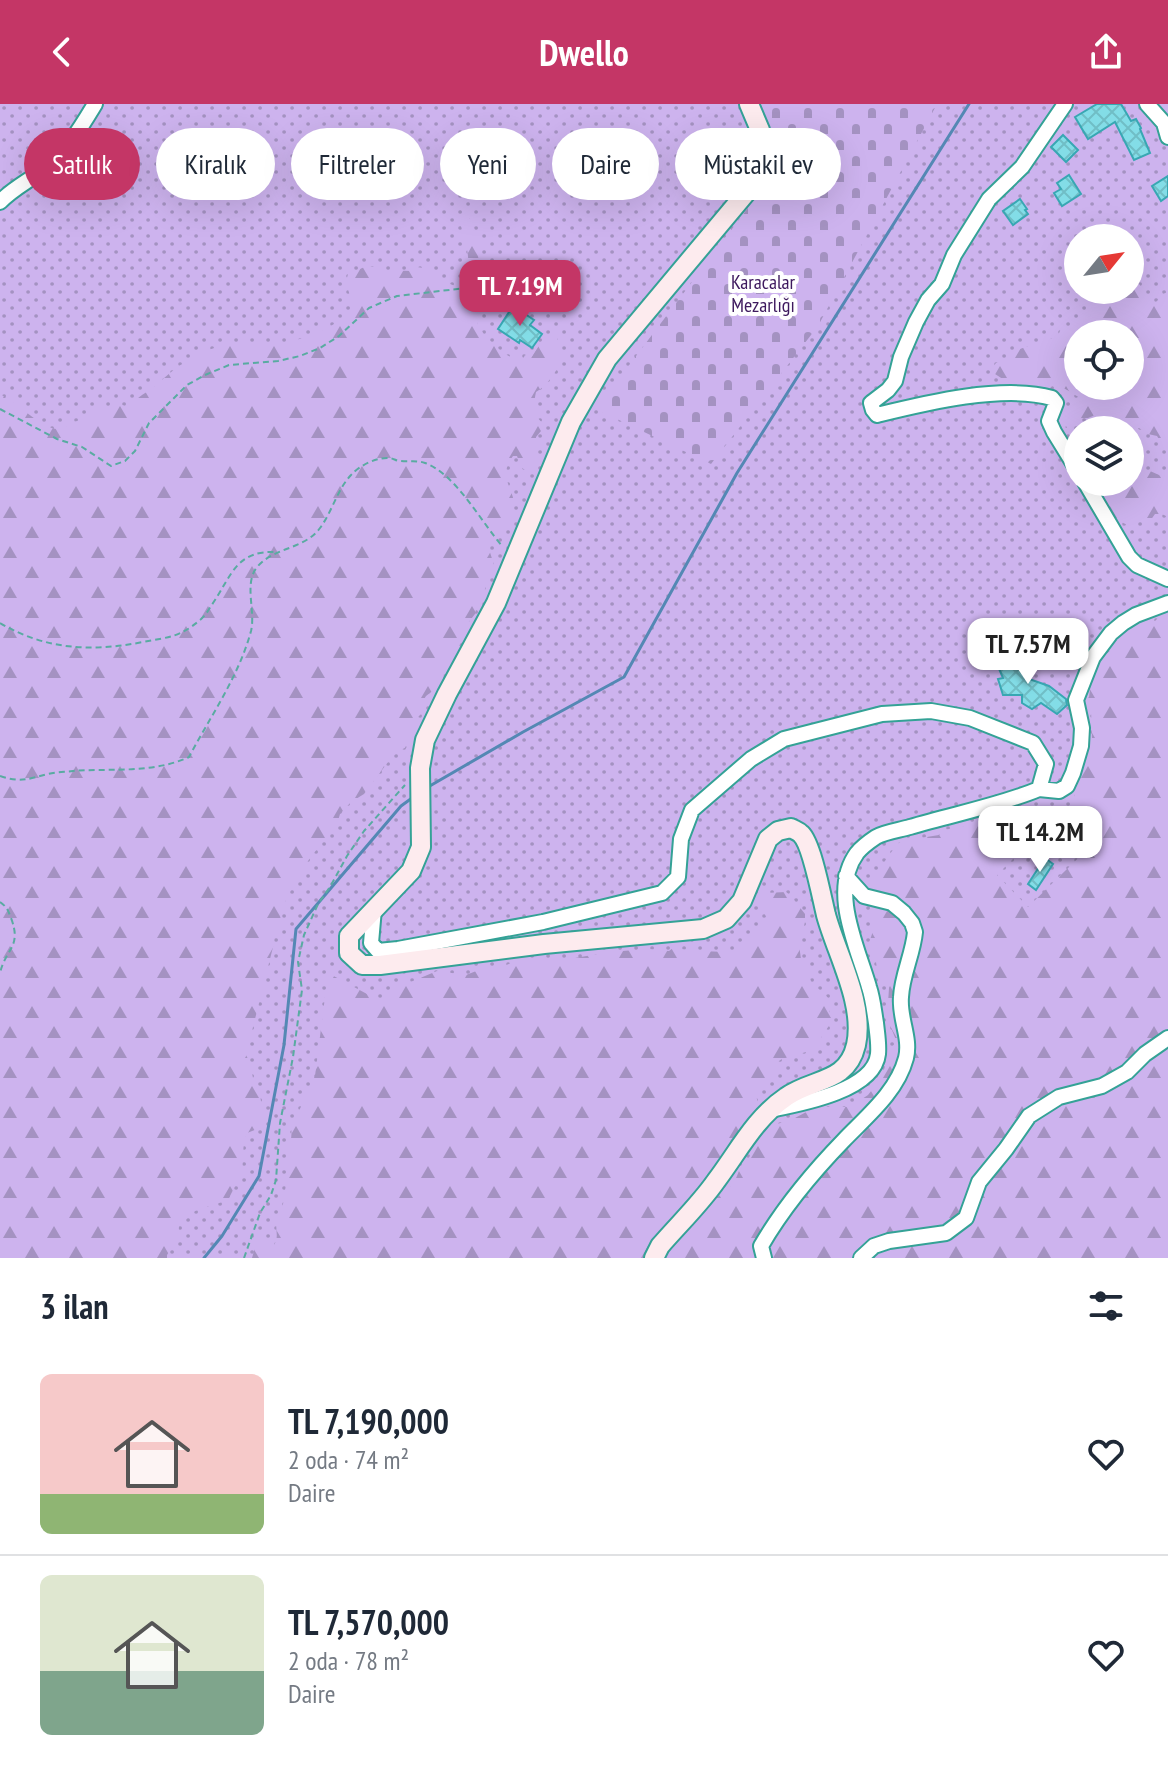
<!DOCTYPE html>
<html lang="tr">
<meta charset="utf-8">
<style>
body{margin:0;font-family:"PT Sans Narrow",sans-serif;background:#f2f2f3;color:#1f2937;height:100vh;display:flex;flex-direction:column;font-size:30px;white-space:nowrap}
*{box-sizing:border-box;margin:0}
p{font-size:26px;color:#747a83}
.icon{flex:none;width:44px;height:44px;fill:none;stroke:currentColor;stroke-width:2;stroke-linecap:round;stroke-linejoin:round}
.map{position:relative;height:1154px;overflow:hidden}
.drawer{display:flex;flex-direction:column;background:#fff;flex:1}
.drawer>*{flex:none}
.guide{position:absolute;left:24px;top:24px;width:1120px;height:72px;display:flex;gap:16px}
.needle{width:52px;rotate:60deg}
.tools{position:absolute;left:1064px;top:120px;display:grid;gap:16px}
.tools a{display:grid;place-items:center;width:80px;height:80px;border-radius:50%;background:#fff;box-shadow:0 8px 32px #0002;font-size:40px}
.price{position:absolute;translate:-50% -68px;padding:0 18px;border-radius:16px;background:#fff;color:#222;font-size:26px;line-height:52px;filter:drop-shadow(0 2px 4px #0008)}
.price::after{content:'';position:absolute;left:50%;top:48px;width:24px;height:18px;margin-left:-12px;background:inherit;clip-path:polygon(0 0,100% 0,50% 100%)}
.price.on{background:#c43666;color:#fff}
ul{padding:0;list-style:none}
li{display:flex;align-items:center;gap:24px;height:200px;padding:0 40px}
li+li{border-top:2px solid #e0e1e3}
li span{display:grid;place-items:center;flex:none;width:224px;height:160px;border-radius:12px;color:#555}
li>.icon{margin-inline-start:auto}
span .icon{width:96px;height:96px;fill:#fffc;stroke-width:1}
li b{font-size:34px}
h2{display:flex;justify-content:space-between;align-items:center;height:96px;padding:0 40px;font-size:34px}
.chip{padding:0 28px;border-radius:36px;background:#fff;box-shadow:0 8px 32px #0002;font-size:28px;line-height:72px}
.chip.on{background:#c43666;color:#fff}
header{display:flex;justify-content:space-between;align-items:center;height:104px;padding:0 40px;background:#c43666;color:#fff;font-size:36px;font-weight:700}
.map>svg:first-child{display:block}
.green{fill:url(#green-dots);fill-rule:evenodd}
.forest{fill:url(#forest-firs);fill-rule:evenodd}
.cemetery{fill:url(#cemetery-stones)}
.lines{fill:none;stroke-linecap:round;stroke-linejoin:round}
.stream{stroke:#5488b4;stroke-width:3}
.building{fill:url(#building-cross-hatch);stroke:#38a7b3;stroke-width:2}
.street-casing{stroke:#34a296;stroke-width:18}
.secondary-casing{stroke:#34a296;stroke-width:22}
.path{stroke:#59aba1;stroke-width:2;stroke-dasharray:6 4;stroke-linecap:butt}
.street{stroke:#fff;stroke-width:14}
.secondary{stroke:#fdebee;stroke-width:18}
.labels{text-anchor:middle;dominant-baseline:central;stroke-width:8;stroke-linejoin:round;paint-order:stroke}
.park-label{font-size:20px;fill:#3e1a5e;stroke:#fff}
</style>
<header><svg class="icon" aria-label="back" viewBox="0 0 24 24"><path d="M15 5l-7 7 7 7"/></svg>Dwello<svg class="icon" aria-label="share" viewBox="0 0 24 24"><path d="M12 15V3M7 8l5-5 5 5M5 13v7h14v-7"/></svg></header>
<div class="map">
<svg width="1168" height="1154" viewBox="0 0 1168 1154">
<defs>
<pattern id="green-dots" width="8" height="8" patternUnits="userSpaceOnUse" patternTransform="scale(2)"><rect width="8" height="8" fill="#cdb3ee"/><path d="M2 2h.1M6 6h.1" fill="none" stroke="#a492c1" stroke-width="1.8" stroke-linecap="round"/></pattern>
<pattern id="forest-firs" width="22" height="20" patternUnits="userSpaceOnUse" patternTransform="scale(2)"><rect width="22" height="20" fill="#cdb3ee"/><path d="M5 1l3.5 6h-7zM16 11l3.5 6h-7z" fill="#a492c1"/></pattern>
<pattern id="cemetery-stones" width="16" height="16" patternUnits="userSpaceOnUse" patternTransform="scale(2)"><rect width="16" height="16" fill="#cdb3ee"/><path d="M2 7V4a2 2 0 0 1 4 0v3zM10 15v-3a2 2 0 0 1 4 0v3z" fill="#a492c1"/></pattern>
<pattern id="building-cross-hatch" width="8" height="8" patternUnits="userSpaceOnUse" patternTransform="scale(2)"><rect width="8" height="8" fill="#83dde7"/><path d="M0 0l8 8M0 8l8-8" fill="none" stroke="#70bec6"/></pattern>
</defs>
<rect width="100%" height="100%" fill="#8ef6e8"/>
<path class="green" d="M0,0H1168V1154H0ZM1078,134H1130V186H1078ZM1078,230H1130V282H1078ZM1078,326H1130V378H1078Z"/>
<path class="forest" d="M464,114H469L474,119V124L479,140L478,151L480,163L477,172L479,186L476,201L478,221L485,232L502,248L521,259L525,251L531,254L544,234H557C559,238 561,244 562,248C563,261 547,282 536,288C533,301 533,314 546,321L536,333V357L526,367L521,363L517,352H513C499,372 509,377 514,397L513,400V417L487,439L495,464L490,472L484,488L478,497L475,510L468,519L463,536L450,555L449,564L444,569L443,579L426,592L423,597L422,609L414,617L415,636L410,642L400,646L391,654L364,690L351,698L340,710L337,720L310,754L295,777L281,807L280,821L275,826L274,839L246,951L250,959L254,979L260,990L262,1005L266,1013L265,1017L257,1025L247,1029L244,1035L242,1068L228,1096L195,1107L179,1122L178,1134L167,1151V1154H0V290C4,293 8,295 12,297C26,306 54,338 70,319C81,316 91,314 98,304L107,303L116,299L125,302L133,300C138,292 146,289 154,283C161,277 167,271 175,265C182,259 191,257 198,250C209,246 221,241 233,239C240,238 254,241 264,241C294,240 334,227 354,203C351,192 344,181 348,170L367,162L375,163L381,166L412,167L416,163L424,164L433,173L455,182C476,170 467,141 461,122Z
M1130,180H1139L1151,198H1156L1165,189L1168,190V350L1157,332L1148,330L1139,324H1121L1106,314L1102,308L1088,314H1082L1078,319L1066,324L1063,320L1055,317L1059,303L1073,302L1081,298V294C1068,289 1069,283 1052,282L1044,290L1028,281H1012L995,270L993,263L996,259C1006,256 1014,254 1020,245C1033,240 1045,237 1058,232L1061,224L1077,220L1082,215L1088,216C1093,207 1091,203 1085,195L1087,192C1097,190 1106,196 1115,196L1124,186H1130ZM1078,230H1130V282H1078Z
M1150,367L1168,375V413L1162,410H1155L1150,417L1140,415L1128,421C1111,415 1105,401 1095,387L1105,378H1130V376L1143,368Z
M1168,510V1154H252L258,1133L262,1131L264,1132V1141L267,1144L274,1141C280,1132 274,1123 277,1114L281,1112C284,1094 287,1077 288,1060C288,1047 293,1035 291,1021C301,1006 306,989 315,972L328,869L380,897L396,889L401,882L437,867L466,871L484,864L494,866L516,857H549L562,854H575L609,848L649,845L669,847L673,844C687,846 724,850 736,846C744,830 758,827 767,814L759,800L765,789L786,788L791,792L805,810V818L799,841L801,855C815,864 805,870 813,880C818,885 825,890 829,895V905L832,917L815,943L806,948L782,955L776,959L773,970L757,985L755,989L758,998L743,1013L737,1030L730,1037L724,1051L706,1078L689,1093L671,1118L698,1107L728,1085L734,1079L739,1067L749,1054L755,1040L774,1021L793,1015L812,1005L820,1003H850L868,991L882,973L890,944L894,941L896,936L887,914L889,884L877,865L876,858L868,842L872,830V809L874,805L875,798L871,782L873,774L897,740L902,737L939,731L944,726L974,720H987L995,717L1015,716L1033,735L997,771L1028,803L1104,729L1073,696L1092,635L1091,605L1087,601L1086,596L1089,593L1091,578L1095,575C1098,561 1099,556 1111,546V537L1114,532H1119L1143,517H1155L1161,511Z"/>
<path class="cemetery" d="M758,0H937L818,222L711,360L596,305L763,84L769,60L771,30Z"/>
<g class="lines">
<path class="stream" d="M428,683L523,628L624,573L737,369L969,0
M204,1154L222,1132L259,1072L284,941L296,825L401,702L412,694"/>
</g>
<path class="building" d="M1097,0H1121L1131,17L1136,15L1141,24L1140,25L1150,49L1134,56L1115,18L1088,35L1075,13Z
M1063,31L1078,46L1066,58L1051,43Z
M1069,71L1081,90L1062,102L1054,89L1061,85L1057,79Z
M1168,72V92L1161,97L1152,82Z
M1020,95L1027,105L1025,106L1028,110L1013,121L1003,107Z
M513,202L534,216L530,221L542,230L532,244L520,236L519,239L498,225Z
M1024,549V561L1029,575L1049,582L1066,595L1067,601L1057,610L1041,599L1032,605L1022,599V591H1003L998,575L1003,574L997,560Z
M1045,754L1053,760L1036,786L1028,780Z"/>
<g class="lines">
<g class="street-casing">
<path id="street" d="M1065,0L1022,63L989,95L954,151L942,180L928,196L916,218L901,253L895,277L888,286L871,299L873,306L877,311C926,299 1003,280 1052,294L1056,299L1049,317L1054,328L1078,367
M1147,0L1164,19L1168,33
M0,98C13,84 31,76 45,64C67,47 81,23 95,0
M1085,378L1129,453L1137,461L1168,475
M1039,685L1059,687L1067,682L1073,669L1081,642L1082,624L1076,596L1093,553L1111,529L1123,519L1136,511L1168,499
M374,805L371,839L378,847L398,845L543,818L662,789L678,773L681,735L692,706L751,655L784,635L882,610L931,607L970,614L1033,639L1046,660L1039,685C998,702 953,710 910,723C900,726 885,728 876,733C870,737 861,744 857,749C829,787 858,844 869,883C873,895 874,907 876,919C877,929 879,940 878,950C874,987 800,1000 770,1006
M764,1154L761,1142C783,1104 813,1068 844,1036C867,1012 897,988 906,954C911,934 899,914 901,893C902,871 913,850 915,828L912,819L904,809L892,799L864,792L846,772
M861,1154L874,1142L889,1137L946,1129L966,1114L979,1078L1006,1045L1029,1012L1059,993L1102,982L1127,968L1145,950L1168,934"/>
</g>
<g class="secondary-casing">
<path id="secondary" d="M654,1154L660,1142C679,1120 700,1100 716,1077C738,1048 755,1014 786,993C812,974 847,980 856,941C865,900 837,851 826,811C822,795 812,740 801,730C798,727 794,726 791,724L778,727L768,735L742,797L726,815L703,825L544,840L380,861H362L349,849V832L411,767L421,743L420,664L425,636L447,590L496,499L571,318L607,255L756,77L764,51L760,26L749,0"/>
</g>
<path class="path" d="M0,305L57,335L82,343L111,362L125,357L135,347L149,319L187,281L205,271L229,261L278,257L300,252L320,244L339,232L369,204L397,192L466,184L493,165L511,158L531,167
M0,519C46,546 92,548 143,538C168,533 179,534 200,516C205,512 208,507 211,502C232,472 235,446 277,448
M0,672C21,679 28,675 48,670C56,668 65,668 73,667C111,664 152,670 189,653C210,613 239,572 251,527C256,507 243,478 258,462C275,443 305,445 320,424C332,408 337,386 351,371C359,362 376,353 389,354C393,354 396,357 400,357C409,358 417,356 425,359C456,370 481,418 503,443
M0,798C7,803 8,806 11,814C22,843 6,844 0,869
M244,1154L260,1109L271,1091L276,1076L280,1019L293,953L302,886L298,858L304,831L318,800L330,783L347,752L364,727L405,681"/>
<use href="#street" class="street"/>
<use href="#secondary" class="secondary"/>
</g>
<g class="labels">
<g class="park-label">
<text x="763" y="178">Karacalar<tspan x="763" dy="23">Mezarlığı</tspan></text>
</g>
</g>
</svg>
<div class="tools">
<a><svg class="needle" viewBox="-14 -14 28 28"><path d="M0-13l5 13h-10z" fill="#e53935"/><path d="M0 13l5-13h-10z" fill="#747a83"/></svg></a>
<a><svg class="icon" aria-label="locate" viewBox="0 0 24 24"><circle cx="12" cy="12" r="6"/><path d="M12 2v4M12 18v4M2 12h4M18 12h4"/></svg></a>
<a><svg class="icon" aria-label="layers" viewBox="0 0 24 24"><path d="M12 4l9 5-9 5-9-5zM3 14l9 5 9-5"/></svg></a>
</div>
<b class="price on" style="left:520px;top:224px">TL 7.19M</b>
<b class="price" style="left:1028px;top:582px">TL 7.57M</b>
<b class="price" style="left:1040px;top:770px">TL 14.2M</b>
<div class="guide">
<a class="chip on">Satılık</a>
<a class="chip">Kiralık</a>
<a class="chip">Filtreler</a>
<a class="chip">Yeni</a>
<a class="chip">Daire</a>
<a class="chip">Müstakil ev</a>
</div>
</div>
<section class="drawer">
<h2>3 ilan<svg class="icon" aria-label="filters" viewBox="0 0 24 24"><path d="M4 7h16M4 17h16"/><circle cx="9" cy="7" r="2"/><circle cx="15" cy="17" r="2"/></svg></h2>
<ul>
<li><span style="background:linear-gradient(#f6c9c9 75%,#8fb573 0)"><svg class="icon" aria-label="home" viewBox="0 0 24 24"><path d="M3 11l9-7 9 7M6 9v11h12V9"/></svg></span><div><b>TL 7,190,000</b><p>2 oda · 74 m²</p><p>Daire</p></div><svg class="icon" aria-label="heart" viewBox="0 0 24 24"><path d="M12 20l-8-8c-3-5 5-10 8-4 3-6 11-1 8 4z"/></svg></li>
<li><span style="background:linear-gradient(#dfe7d0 60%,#7fa58c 0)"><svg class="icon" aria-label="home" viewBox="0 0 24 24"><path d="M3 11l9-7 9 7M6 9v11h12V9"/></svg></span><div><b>TL 7,570,000</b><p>2 oda · 78 m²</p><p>Daire</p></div><svg class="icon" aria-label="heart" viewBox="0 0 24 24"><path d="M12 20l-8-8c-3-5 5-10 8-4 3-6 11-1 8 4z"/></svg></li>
</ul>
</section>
